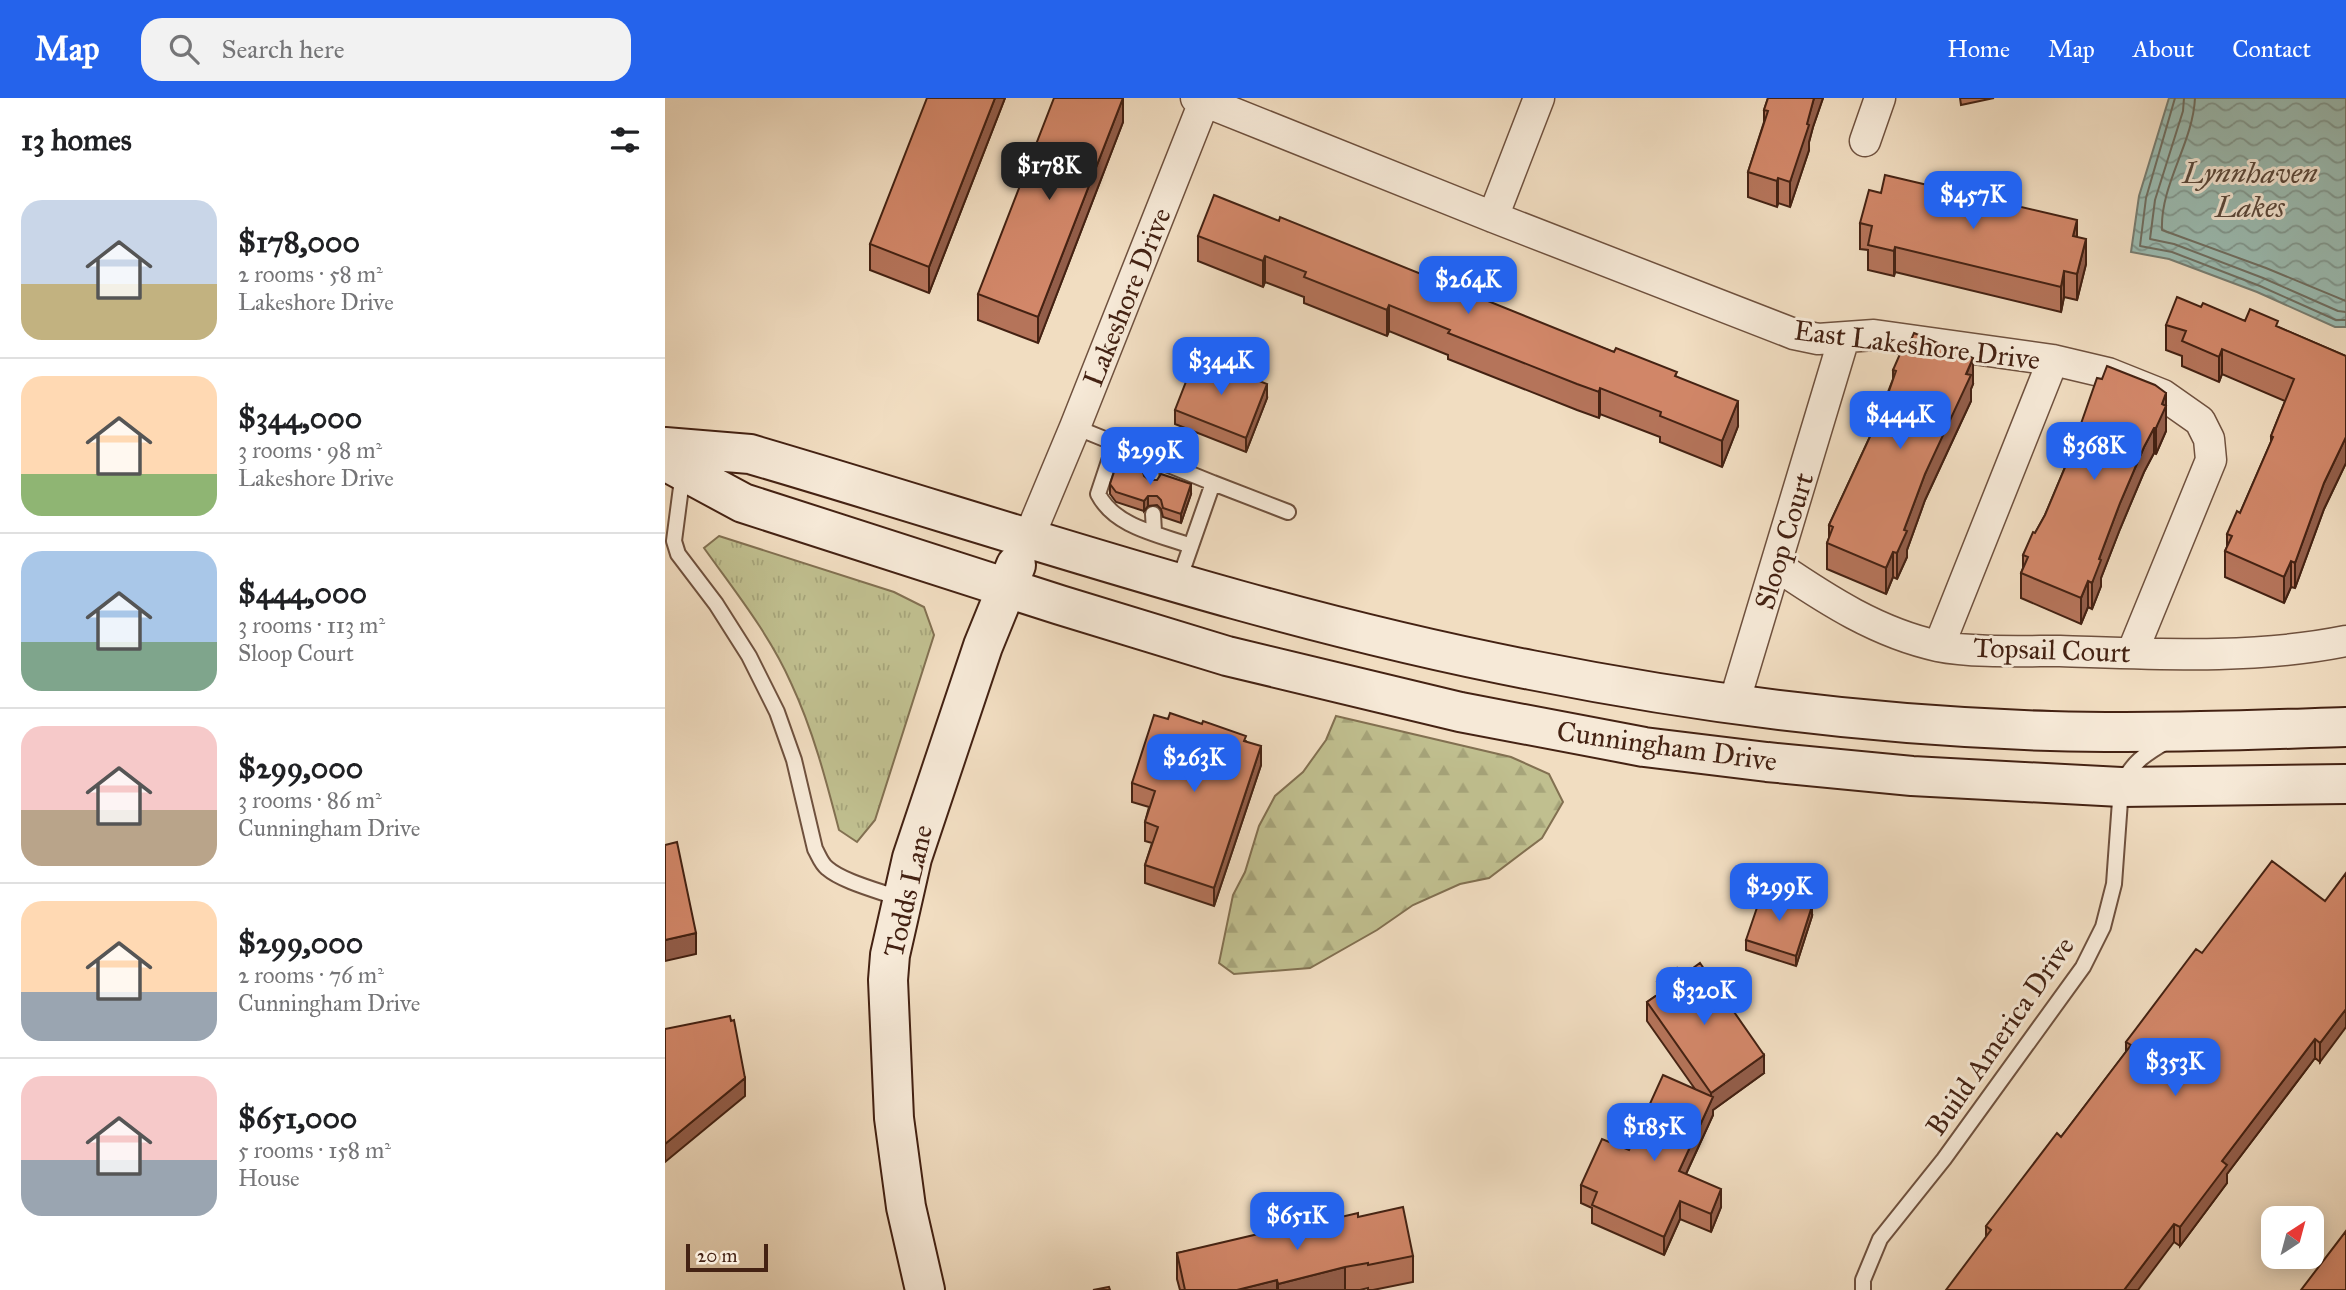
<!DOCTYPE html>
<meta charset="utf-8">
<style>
body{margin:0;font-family:"IM FELL Great Primer",serif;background:#f2f2f2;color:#202124;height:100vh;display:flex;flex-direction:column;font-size:26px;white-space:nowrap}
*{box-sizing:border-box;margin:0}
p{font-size:23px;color:#757577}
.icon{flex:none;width:38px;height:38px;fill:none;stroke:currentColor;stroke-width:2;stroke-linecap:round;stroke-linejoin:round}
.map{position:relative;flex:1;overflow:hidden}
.drawer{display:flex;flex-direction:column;background:#fff;width:665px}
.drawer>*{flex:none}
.needle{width:46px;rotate:36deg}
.tools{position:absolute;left:1596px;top:1108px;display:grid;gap:14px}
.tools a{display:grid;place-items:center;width:63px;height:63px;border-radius:14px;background:#fff;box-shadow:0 4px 18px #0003;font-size:35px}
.scale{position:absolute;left:21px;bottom:18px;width:82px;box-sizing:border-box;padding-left:7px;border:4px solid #442213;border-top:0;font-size:19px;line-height:24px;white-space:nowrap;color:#442213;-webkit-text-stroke:5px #f6e9d7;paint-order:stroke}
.price{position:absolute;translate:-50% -60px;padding:0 16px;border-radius:14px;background:#2563eb;color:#fff;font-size:23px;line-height:46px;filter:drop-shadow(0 2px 4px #0008)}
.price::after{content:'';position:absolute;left:50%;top:42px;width:21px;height:16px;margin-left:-10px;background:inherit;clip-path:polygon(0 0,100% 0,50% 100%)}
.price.selected{background:#222;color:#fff}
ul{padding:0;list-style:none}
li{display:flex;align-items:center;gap:21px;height:175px;padding:0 21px}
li+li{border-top:2px solid #e0e0e0}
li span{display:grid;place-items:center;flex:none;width:196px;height:140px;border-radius:21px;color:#555}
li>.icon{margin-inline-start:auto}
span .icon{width:84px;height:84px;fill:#fffc;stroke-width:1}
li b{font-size:30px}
h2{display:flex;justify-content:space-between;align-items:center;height:84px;padding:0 21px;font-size:30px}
header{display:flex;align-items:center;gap:42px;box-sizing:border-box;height:98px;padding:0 35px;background:#2563eb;color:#fff}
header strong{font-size:33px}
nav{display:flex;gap:38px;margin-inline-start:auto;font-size:24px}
.search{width:490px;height:63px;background:#f2f2f2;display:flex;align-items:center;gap:18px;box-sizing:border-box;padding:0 24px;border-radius:21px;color:#757577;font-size:26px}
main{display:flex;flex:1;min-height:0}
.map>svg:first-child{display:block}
.grass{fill:url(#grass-tufts);stroke:#827051;stroke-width:2}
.forest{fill:url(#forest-firs);stroke:#827051;stroke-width:2}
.water{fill:url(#water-waves);stroke:#787e72;stroke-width:2}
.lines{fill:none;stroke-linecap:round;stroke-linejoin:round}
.shore{stroke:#706f62;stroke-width:2}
.service-casing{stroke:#6f513e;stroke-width:18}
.minor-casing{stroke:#6f513e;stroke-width:33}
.secondary-casing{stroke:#442213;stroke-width:42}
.service{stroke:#f6e9d7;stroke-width:14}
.minor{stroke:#f6e9d7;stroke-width:30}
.secondary{stroke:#f6e9d7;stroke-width:38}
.wall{fill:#b5745a;stroke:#442213;stroke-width:2}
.shaded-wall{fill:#935e4a;stroke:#442213;stroke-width:2}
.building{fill:#d28769;stroke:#442213;stroke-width:2}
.labels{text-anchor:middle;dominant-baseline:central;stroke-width:6;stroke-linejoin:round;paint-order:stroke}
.street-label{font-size:28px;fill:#442213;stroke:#f6e9d7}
.water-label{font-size:30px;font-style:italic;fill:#5a483b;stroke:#f6e9d7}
</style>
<header>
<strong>Map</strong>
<div class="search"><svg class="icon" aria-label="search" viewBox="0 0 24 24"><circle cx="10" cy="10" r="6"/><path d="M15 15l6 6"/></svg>Search here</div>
<nav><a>Home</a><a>Map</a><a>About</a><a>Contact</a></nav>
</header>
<main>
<section class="drawer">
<h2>13 homes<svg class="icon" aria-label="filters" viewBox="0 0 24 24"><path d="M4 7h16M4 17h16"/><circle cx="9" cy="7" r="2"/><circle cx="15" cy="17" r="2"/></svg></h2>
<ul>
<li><span style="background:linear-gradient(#c9d6e8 60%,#c2b280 0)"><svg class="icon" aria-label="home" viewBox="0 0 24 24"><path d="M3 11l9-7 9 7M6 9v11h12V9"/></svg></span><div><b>$178,000</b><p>2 rooms · 58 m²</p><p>Lakeshore Drive</p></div></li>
<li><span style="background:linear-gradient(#ffd9b3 70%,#8fb573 0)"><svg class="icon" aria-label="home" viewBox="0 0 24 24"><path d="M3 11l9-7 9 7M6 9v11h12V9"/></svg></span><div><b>$344,000</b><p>3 rooms · 98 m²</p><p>Lakeshore Drive</p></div></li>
<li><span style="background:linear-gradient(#a9c7e8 65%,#7fa58c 0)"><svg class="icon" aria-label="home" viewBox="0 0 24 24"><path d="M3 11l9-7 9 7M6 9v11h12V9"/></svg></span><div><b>$444,000</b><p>3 rooms · 113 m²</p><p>Sloop Court</p></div></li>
<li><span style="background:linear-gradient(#f6c9c9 60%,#b9a48a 0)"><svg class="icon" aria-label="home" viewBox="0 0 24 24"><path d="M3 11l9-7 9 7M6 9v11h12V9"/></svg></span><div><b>$299,000</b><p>3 rooms · 86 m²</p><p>Cunningham Drive</p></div></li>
<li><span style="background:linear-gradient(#ffd9b3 65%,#9aa5b1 0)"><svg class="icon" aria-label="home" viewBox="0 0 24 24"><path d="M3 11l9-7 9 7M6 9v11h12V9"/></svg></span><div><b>$299,000</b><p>2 rooms · 76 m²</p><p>Cunningham Drive</p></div></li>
<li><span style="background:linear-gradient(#f6c9c9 60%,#9aa5b1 0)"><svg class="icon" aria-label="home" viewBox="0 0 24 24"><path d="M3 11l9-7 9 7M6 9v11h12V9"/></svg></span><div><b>$651,000</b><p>5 rooms · 158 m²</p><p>House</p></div></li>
</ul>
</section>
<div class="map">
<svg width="1681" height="1192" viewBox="0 0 1681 1192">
<defs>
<pattern id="grass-tufts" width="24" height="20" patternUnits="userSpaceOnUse" patternTransform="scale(1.75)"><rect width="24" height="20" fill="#c0bf8f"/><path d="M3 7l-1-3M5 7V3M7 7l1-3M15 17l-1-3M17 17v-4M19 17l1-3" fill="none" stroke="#a6a47a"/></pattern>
<pattern id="forest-firs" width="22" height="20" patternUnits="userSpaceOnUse" patternTransform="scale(1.75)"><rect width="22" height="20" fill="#c0bf8f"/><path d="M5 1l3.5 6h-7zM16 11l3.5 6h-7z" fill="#a6a47a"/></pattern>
<pattern id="water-waves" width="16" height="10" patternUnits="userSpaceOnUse" patternTransform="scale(1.75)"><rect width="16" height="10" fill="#9bbcb2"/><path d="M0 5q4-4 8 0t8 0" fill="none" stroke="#809890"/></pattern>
</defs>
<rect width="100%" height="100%" fill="#f1ddc1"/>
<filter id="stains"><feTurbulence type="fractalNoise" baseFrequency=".00286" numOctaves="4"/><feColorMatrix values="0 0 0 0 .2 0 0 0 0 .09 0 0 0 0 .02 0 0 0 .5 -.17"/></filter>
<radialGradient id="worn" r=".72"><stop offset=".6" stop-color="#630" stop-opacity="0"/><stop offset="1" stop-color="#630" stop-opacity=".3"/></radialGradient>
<path class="grass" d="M54,438L229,494L259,509L269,537L210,722L192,744L174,732C161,682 148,632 126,585C105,537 69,492 39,450Z"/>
<path class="forest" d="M671,618L846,659L884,676L898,704L877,740L824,780L795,786L748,807L712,832L645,870L569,876L554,865L568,797L580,774L594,728L610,698L638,674L661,642Z"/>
<path class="water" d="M1504,0H1681V229H1670L1592,194L1504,161L1466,154L1474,98Z"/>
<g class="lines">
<path class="shore" d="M1510,0L1481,100L1475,148L1507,154L1595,188L1671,222H1681
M1519,0L1518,13L1490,102L1485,141L1509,146L1598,180L1673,213L1681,214
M1530,0C1528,45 1495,87 1497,132L1601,170L1681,203"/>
<g class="service-casing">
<path id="service" d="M410,329L548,385L513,485
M450,345L433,396C450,429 493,436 526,448
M485,359L487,383
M18,374L9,443L13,456L51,506L84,558L112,614L129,662L150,751C154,758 156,765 162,770C178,784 215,793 236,801
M548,385L623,414
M488,416L489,434
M1198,1192V1182L1215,1141L1279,1061L1418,869L1438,829L1449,786L1456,689C1465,666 1481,655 1501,644"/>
</g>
<g class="minor-casing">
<path id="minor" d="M531,0L828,119L1129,236L1153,241L1209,237L1388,262L1443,275L1498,297L1535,323L1544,341L1546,362L1467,555
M1200,43L1215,0
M828,119L874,0
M364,439L410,329L539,4
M1112,468C1162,502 1213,535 1273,548C1307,555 1359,553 1395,553C1490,556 1587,562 1681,543
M1274,548L1388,262
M1069,605L1179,240"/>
</g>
<g class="secondary-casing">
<path id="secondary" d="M0,349L85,356C344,432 600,521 866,572C1037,606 1212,628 1386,633C1484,636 1583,632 1681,629
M0,363L78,405L395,507L562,558L795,614L979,649L1102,664L1247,678L1456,689L1681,686
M260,1192L241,1109L229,1020L223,882L225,857L247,760L318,548L351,467"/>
</g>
<use href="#service" class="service"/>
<use href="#minor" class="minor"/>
<use href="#secondary" class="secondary"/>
</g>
<path class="wall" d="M340,0L264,195L205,172V146Z
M1103,0H1158L1148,29L1144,44V52L1125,109L1113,105L1112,109L1083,99V74L1099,24V12Z
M1295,0H1329L1296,7Z
M458,24L373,245L313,222V196Z
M614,123L1012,279L1073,328L1057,369L995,344V339L935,316L934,320L912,312L783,261V257L724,233L722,238L639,205V199L600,184L598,189L533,163V138Z
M1195,125L1412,139L1421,166L1412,202L1399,199L1396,214L1230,174L1229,178L1203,172V152L1195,151Z
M1536,209L1580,223L1613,229L1681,258V365L1659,411L1630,490L1626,489L1619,505L1560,479V453L1562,449V436L1575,415L1606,344V338L1620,303L1557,276L1554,284L1517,268V258L1501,252V227Z
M1228,272L1308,286L1306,291V303L1260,402L1242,452V459L1232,481L1228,479L1221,496L1162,471V445L1164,440V427L1209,330L1228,281Z
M1437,281L1501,295V333L1491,356L1489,355L1479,374L1455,431L1436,480V488L1427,511L1423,509L1416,526L1356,500V475L1358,470V457L1380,417Z
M602,300L581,354L510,326V312Z
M479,378L484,382L526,396L516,425L498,419L496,411L492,407L483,408L479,413L451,404L445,396V386Z
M503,621L581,643L596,667L549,808L480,785V767L487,745L480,743V724L484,709L467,704V685Z
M1660,803L1655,964L1650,960L1562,1076V1085L1515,1148L1509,1144L1321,1139V1128L1396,1039L1461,954V944L1537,855Z
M1147,818L1131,868L1081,852V842Z
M1017,878L1099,975L1048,1012V1017L1021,1076L1056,1109L1046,1134L1015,1121L999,1157L927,1125V1110L916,1105V1087L964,1052L1030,991L982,923V904L992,897V884Z
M693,1119L748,1158V1184L708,1192H703V1190L695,1192H515L512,1181V1155Z"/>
<path class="shaded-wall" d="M330,0H340L264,195V169Z
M458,0V24L373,245V219Z
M1149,0H1158L1148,29L1144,44V52L1125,109V84Z
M1113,80V105L1112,109V83Z
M1412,122V148L1408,138Z
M1421,141V166L1412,202V176Z
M1230,149V174L1229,178V153Z
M600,158V184L598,189V163Z
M1399,173V199L1396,214V189Z
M724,207V233L722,238V212Z
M1557,251V276L1554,284V259Z
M1308,260V286L1306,291V303L1260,402L1242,452V459L1232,481V455L1239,432L1260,376Z
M602,286V300L581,354V340Z
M935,290V316L934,320V294Z
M1501,295V333L1491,356V330L1497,306Z
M1073,303V328L1057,369V343Z
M1489,330V355L1479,374L1455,431L1436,480V488L1427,511V485L1434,461L1455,405L1479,349Z
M1681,339V365L1659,411L1630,490V465L1659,385Z
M526,386V396L516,425V416Z
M483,398V408L479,413V403Z
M1228,454V479L1221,496V470Z
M1626,463V489L1619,505V479Z
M1423,483V509L1416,526V500Z
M596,648V667L549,808V790Z
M1147,808V818L1131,868V858Z
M31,835V856L0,863V842Z
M1681,911V929L1655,964V945Z
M1650,941V960L1562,1076V1085L1515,1148V1129L1557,1063Z
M1099,957V975L1048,1012V1017L1014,1091V1073L1046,1003V995Z
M80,980V998L0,1064V1046Z
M1056,1091V1109L1046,1134V1116Z
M1015,1103V1121L999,1157V1139Z
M1509,1126V1144L1473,1192H1459Z
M680,1169V1192H613V1186Z
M612,1182V1192H572Z"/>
<path class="building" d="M262,0H330L264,169L205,146Z
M389,0H458L373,219L313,196Z
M1103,0H1149L1142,26L1144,27L1125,84L1113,80L1112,83L1083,74L1103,13L1099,12Z
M1220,77L1412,122L1408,138L1421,141L1412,176L1399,173L1396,189L1230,149L1229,153L1203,147L1207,128L1195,125L1204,92L1216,95Z
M549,97L614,123L615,119L949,254L951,250L1012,274L1010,278L1073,303L1057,343L995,318L996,314L935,290L934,294L912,286L783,235L785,232L724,207L722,212L639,179L641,174L600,158L598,163L533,138Z
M1512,199L1536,209L1538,205L1580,223L1585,211L1613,223L1611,228L1681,258V339L1659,385L1630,465L1626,463L1619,479L1560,453L1567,438L1562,436L1572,413L1575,415L1608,339L1606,338L1629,281L1557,251L1554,259L1517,243L1521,233L1501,227Z
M1249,235L1308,260L1301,276L1306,277L1260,376L1239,432L1242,433L1232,455L1228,454L1221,470L1162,445L1168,429L1164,427L1209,330L1224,293L1231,273L1228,272L1238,249L1242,251Z
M531,258L602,286L581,340L510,312Z
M1442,268L1490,287L1501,295L1497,306L1501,308L1491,330H1489L1479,349L1455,405L1434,461L1436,462L1427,485L1423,483L1416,500L1356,475L1363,459L1358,457L1368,434L1370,435L1380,417L1404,360L1432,280L1437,281Z
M453,362L477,370L479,378L484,382H492L496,376L526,386L516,416L498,410L496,402L492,398H483L479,403L451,394L445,386Z
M505,615L537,626L538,623L581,638L579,643L596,648L549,790L480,767L493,729L480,724L490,693L467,685L489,617L503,621Z
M12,744L31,835L0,842V747Z
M1607,763L1660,803L1681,775V911L1655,945L1650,941L1557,1063L1562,1067L1515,1129L1509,1126L1459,1192H1281L1326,1132L1321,1128L1392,1035L1396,1039L1466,947L1461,944L1531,851L1537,855Z
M1098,792L1147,808L1131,858L1081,842Z
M1035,865L1099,957L1046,995L982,904L998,893L992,884L1012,870L1017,878Z
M65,918L66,923L69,922L80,980L0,1046V931Z
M998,977L1048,999L1014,1073L1056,1091L1046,1116L1015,1103L999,1139L927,1107L932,1094L916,1087L937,1041L964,1052Z
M738,1109L748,1158L703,1167V1165L680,1169L613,1186L612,1182L572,1192H520L512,1155L602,1134L603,1136L693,1115V1119Z
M1681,1133V1192H1636Z
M444,1189L445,1192H428Z"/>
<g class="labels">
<g class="street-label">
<text transform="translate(462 199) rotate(-68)">Lakeshore Drive</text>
<text transform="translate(1252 247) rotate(7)">East Lakeshore Drive</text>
<text transform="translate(1119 443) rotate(-73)">Sloop Court</text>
<text transform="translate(1387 552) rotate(2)">Topsail Court</text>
<text transform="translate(1002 648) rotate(8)">Cunningham Drive</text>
<text transform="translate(243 793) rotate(-77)">Todds Lane</text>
<text transform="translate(1335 938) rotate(-55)">Build America Drive</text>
</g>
<g class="water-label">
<text x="1585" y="75">Lynnhaven<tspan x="1585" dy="34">Lakes</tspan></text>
</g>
</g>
<rect width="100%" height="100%" filter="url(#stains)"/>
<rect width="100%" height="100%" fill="url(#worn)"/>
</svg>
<div class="tools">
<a><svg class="needle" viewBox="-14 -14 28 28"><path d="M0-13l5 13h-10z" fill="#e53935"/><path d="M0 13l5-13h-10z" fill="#757577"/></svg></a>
</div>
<div class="scale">20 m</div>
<b class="price selected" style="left:384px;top:104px">$178K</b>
<b class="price" style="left:1308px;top:133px">$457K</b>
<b class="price" style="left:803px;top:218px">$264K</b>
<b class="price" style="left:556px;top:299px">$344K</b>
<b class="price" style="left:1235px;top:353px">$444K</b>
<b class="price" style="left:1429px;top:384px">$368K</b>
<b class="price" style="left:485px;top:389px">$299K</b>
<b class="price" style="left:529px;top:696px">$263K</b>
<b class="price" style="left:1114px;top:825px">$299K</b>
<b class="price" style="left:1039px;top:929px">$320K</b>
<b class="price" style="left:1510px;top:1000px">$353K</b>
<b class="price" style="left:989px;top:1065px">$185K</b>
<b class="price" style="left:632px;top:1154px">$651K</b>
</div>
</main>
